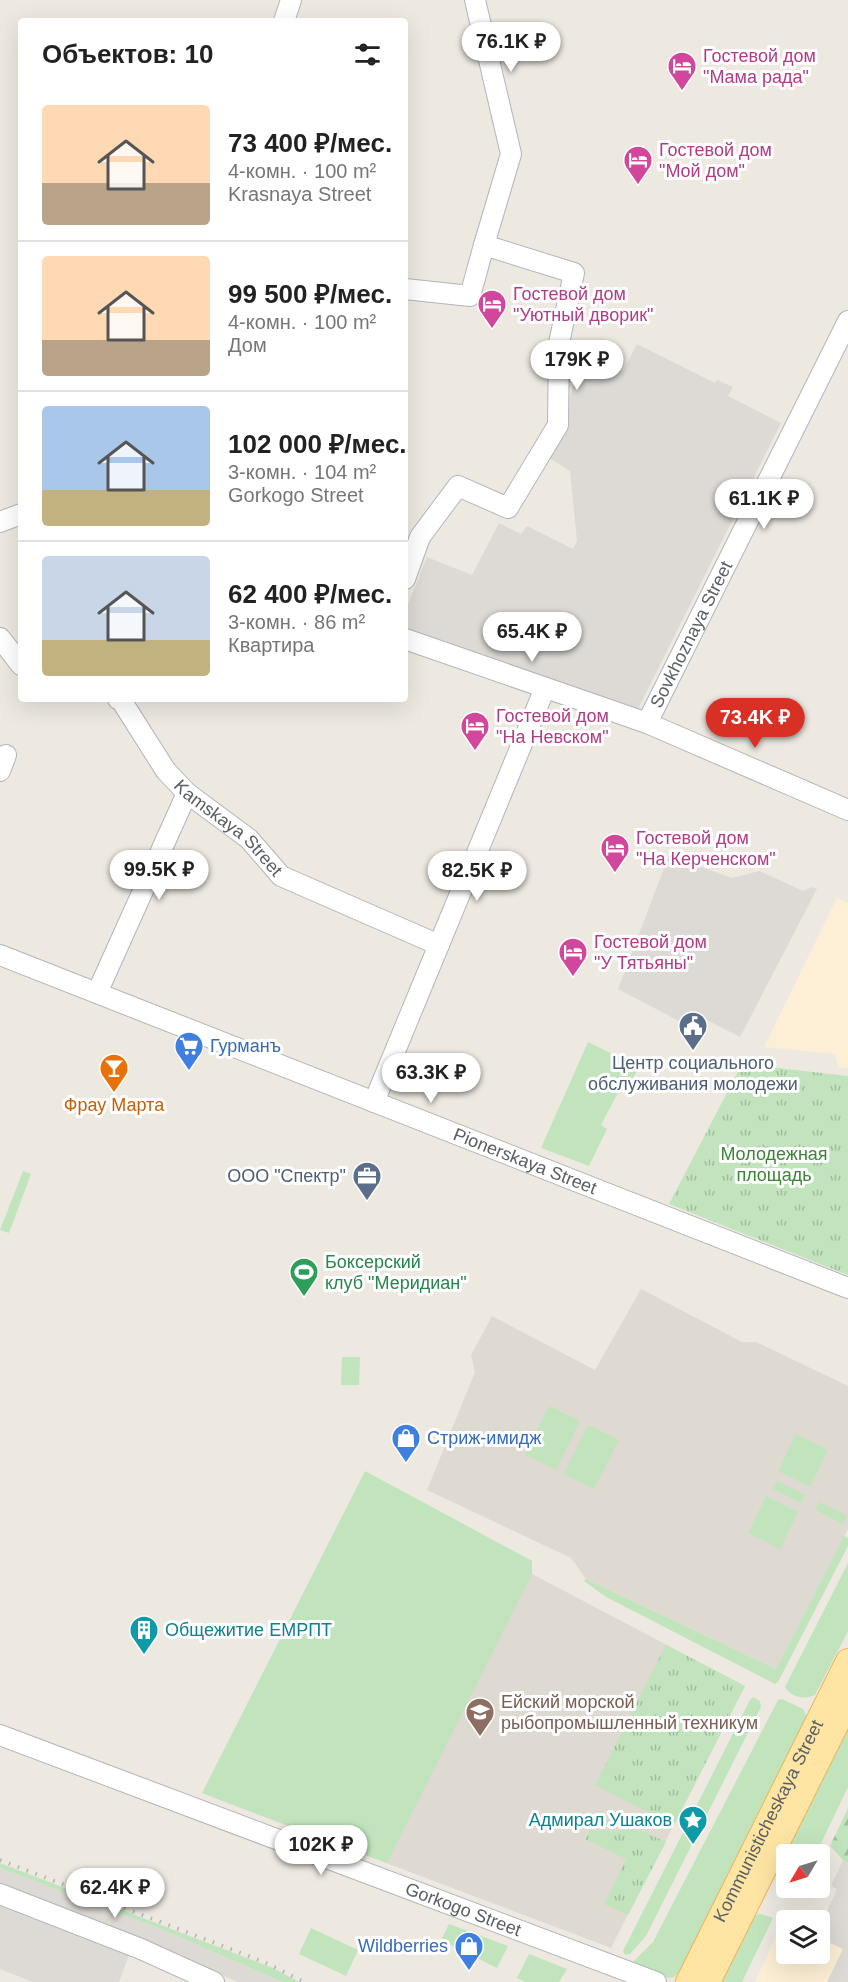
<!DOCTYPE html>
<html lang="ru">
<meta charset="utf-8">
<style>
body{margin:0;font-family:Helvetica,sans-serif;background:#f2f2f2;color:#222;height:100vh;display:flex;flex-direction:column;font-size:22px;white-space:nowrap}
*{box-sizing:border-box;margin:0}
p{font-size:20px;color:#767676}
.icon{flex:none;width:33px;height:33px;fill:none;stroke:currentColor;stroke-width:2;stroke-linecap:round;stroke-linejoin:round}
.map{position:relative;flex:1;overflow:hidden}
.details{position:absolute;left:18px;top:18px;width:390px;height:684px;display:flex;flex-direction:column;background:#fff;border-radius:6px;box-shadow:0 6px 24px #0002}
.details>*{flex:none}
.needle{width:39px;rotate:232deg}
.buttons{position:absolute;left:776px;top:1844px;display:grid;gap:12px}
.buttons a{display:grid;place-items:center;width:54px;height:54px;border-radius:6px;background:#fff;box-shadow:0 6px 24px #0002;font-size:30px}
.price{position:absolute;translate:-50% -51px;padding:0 14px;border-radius:21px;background:#fff;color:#222;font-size:20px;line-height:39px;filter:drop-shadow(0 2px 3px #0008)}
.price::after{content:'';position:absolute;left:50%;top:36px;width:18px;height:14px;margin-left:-9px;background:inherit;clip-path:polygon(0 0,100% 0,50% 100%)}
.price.on{background:#d93025;color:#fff}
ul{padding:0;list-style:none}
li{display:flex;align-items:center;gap:18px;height:150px;padding:0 24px}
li+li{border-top:2px solid #e0e0e0}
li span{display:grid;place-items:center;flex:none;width:168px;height:120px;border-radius:6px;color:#555}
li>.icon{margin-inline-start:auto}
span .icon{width:72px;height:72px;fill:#fffc;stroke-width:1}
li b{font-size:26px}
h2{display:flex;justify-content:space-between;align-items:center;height:72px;padding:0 24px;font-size:26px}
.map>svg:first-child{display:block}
.commercial{fill:#fdefd5}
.industrial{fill:#dddad5}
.education{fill:#dedad2}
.green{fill:#c1e4bd}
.forest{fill:url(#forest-firs)}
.park{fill:url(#park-tufts)}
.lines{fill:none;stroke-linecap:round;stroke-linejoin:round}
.minor-casing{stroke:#b2b5b9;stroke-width:22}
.major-casing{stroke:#f0b356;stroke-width:26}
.minor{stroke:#fff;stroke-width:20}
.major{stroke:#ffe5a4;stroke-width:24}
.rail{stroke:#b2b3b3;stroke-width:4;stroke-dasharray:1.5 8;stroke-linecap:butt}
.labels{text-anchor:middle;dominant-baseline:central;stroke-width:6;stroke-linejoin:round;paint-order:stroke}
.hotel-label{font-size:18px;fill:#b23c85;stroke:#fff;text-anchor:start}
.street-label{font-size:18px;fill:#595e62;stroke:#fff}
.shop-label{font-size:18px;fill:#366cbe;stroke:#fff;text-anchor:start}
.service-label{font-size:18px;fill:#4e5e75;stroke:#fff}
.food-label{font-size:18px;fill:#c56008;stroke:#fff}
.park-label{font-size:18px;fill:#3b8535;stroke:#fff}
.leisure-label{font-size:18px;fill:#27864d;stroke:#fff;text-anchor:start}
.culture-label{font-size:18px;fill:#0d838f;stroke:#fff;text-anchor:start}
.education-label{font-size:18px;fill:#785e54;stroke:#fff;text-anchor:start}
</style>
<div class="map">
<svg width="848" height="1982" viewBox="0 0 848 1982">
<defs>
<pattern id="forest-firs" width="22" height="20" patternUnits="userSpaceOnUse" patternTransform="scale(1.5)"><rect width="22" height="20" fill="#c1e4bd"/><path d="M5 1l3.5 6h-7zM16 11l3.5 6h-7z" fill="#a0bc9d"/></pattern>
<pattern id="park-tufts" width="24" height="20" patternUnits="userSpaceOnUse" patternTransform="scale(1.5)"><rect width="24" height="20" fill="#c1e4bd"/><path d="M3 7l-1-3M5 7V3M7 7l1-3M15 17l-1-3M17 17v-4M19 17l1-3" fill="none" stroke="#a0bc9d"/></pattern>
</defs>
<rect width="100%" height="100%" fill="#ede9e1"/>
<path class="commercial" d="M837,898L848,903V1068L838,1067L835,1054L764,1047Z
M782,1923L786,1925V1953H819L825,1941L843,1949L827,1982H755Z"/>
<path class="industrial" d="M637,344L715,383L717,380L733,387L728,396L781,423L637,711L405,629V612L427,557L472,575L499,523L521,534L527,526L573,549L577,541L570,471L549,458L576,378L568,375L573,362L568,359L571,351L623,371Z
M669,855L732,878L759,871L803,891L812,887L817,889L740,1037L701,1017L694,1029L618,989Z
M843,1860L848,1862V1982H827L843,1949L826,1941L820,1952L819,1951V1920H817L819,1916L824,1918L837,1889L831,1886Z
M0,1868L161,1929L282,1982H238L149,1945L0,1888Z
M0,1901L131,1950L119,1982H33L0,1969Z"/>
<path class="education" d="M641,1289L742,1342H756L848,1386V1529L776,1669L586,1579L571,1558L427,1490L475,1372L471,1355L492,1316L595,1370Z
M370,1474L532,1561V1574L745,1686L611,1948L212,1797Z"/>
<path class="green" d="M588,1042L639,1067L627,1090L621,1087L601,1125L607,1129L589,1166L541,1148Z
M23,1171L31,1174L9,1233L0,1230Z
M342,1357H360L359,1385H341Z
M549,1406L580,1421L556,1470L525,1455Z
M588,1425L619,1440L594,1489L564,1474Z
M796,1434L828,1450L810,1487L778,1471Z
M365,1471L532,1561V1574L387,1863L202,1793Z
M777,1481L805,1495L801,1503L773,1489Z
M766,1496L798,1512L780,1549L748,1533Z
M819,1502L847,1516L843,1524L815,1510Z
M844,1536L848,1538V1546L778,1682L775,1684L606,1597L584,1581L586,1579L776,1669Z
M848,1563V1631L815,1695C805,1700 790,1697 785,1687Z
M753,1697L760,1701L761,1707L646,1936L630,1954L625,1955L623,1951L750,1700Z
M782,1699L803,1709L808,1719L681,1971L674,1977L669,1978L630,1965L653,1942L778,1700Z
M848,1723V1787L816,1854H786V1862L782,1856Z
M0,1863L273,1968L299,1982H282L161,1929L0,1868Z
M761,1914L773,1918L742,1982H718L753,1916Z
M449,1924L508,1946L497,1968L441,1940Z
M311,1928L358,1950L346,1976L299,1954Z
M529,1954L567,1969L559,1982H525L517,1978Z"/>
<path class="forest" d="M848,1808V1862L843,1860L830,1846Z"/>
<path class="park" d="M742,1064L848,1076V1275L669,1204Z
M666,1645L745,1686L674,1825L595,1785Z
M641,1830L666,1842L628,1915L604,1904L626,1859L585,1839L589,1831Z"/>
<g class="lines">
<g class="minor-casing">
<g id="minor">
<path d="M284,21L291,0"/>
<path d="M405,289L470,296L484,245"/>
<path d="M0,522L21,514"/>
<path d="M405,579L420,537L458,486L508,508L558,425L559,343L574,273L484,245L511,154L475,0"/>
<path d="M0,638L21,665"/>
<path d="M405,639L647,723L848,810"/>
<path id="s1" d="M118,699L121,700L166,771L187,793L249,839L281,876L439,945"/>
<path id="s2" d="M647,723L848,321"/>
<path d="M0,771L6,755"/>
<path id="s3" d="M0,955L848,1288"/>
<path d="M97,993L187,793"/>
<path d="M374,1102L545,688"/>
<path id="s4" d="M0,1735L656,1982"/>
<path d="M0,1894L141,1949L214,1982"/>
</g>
</g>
<g class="major-casing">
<g id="major">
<path id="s5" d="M688,1982L848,1661"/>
<path d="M708,1982L848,1701"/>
</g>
</g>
<use href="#minor" class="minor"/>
<use href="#major" class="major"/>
<path class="rail" d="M0,1860L264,1962L304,1982"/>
</g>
<defs>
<g id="hotel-pin" transform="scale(1.5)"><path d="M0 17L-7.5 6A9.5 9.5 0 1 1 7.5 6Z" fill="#d1479c" stroke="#fff"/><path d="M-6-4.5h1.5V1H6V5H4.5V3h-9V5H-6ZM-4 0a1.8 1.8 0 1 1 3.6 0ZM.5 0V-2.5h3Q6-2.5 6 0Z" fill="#fff"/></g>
<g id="civic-pin" transform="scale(1.5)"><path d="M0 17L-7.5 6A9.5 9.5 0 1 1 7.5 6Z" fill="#5c6f8a" stroke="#fff"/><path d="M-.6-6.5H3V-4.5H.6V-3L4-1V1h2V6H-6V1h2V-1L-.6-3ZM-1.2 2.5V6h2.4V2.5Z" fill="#fff"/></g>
<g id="supermarket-pin" transform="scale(1.5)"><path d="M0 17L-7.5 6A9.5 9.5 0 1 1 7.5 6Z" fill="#3f7fe0" stroke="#fff"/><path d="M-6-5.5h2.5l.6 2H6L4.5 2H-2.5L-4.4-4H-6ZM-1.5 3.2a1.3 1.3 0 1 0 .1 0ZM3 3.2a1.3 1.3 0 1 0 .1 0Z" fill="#fff"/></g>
<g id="bar-pin" transform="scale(1.5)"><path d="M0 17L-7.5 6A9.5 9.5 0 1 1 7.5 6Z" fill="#e8710a" stroke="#fff"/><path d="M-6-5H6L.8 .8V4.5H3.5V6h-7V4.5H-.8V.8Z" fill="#fff"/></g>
<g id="office-pin" transform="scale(1.5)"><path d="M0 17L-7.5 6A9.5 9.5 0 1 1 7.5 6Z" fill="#5c6f8a" stroke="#fff"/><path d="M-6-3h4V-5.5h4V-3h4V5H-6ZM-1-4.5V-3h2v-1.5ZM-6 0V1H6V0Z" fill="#fff"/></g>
<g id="stadium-pin" transform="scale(1.5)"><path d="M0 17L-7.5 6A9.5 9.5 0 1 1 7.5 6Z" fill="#2e9e5b" stroke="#fff"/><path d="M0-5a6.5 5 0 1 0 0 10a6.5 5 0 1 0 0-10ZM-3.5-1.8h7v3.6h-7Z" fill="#fff"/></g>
<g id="shop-pin" transform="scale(1.5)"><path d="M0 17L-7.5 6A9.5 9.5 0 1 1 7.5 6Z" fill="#3f7fe0" stroke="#fff"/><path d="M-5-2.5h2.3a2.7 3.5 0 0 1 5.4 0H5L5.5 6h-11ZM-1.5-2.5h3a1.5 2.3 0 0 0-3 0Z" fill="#fff"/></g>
<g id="building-pin" transform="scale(1.5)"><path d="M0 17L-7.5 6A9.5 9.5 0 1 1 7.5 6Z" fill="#0f9aa8" stroke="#fff"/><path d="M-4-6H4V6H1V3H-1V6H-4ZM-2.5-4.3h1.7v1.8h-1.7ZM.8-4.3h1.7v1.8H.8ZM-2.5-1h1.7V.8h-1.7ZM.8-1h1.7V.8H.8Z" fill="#fff"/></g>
<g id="university-pin" transform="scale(1.5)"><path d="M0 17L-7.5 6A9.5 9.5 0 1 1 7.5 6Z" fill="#8d6e63" stroke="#fff"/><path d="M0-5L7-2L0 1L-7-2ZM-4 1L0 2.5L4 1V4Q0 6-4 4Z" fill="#fff"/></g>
<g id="sight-pin" transform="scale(1.5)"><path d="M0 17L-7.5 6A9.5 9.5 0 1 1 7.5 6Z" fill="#0f9aa8" stroke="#fff"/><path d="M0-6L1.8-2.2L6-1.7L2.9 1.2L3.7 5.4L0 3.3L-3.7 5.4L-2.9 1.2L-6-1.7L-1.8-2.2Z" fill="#fff"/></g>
</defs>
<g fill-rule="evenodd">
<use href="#hotel-pin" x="682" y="66"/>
<use href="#hotel-pin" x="638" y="160"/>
<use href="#hotel-pin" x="492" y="304"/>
<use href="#hotel-pin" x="475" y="726"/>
<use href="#hotel-pin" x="615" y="848"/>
<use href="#hotel-pin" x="573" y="952"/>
<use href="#civic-pin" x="693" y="1026"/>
<use href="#supermarket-pin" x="189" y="1046"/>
<use href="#bar-pin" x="114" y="1068"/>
<use href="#office-pin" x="367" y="1176"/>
<use href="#stadium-pin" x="304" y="1272"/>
<use href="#shop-pin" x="406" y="1438"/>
<use href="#building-pin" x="144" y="1630"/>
<use href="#university-pin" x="480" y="1712"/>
<use href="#sight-pin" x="693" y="1820"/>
<use href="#shop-pin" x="469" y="1946"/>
</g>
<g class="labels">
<g class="hotel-label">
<text x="703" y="56">Гостевой дом<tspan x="703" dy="21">"Мама рада"</tspan></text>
<text x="659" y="150">Гостевой дом<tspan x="659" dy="21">"Мой дом"</tspan></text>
<text x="513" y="294">Гостевой дом<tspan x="513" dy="21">"Уютный дворик"</tspan></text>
<text x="496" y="716">Гостевой дом<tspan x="496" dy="21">"На Невском"</tspan></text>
<text x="636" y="838">Гостевой дом<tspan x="636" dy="21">"На Керченском"</tspan></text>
<text x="594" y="942">Гостевой дом<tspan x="594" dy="21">"У Тятьяны"</tspan></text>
</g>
<g class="street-label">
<text stroke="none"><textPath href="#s2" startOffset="99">Sovkhoznaya Street</textPath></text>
<text stroke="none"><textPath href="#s1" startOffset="172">Kamskaya Street</textPath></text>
<text stroke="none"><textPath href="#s3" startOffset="564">Pionerskaya Street</textPath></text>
<text stroke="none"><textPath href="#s5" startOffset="180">Kommunisticheskaya Street</textPath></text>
<text stroke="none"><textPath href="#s4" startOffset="495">Gorkogo Street</textPath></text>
</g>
<g class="shop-label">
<text x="210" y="1046">Гурманъ</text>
<text x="427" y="1438">Стриж-имидж</text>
<text x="448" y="1946" text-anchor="end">Wildberries</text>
</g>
<g class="service-label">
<text x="693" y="1063">Центр социального<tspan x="693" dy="21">обслуживания молодежи</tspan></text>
<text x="346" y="1176" text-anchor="end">ООО "Спектр"</text>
</g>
<g class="food-label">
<text x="114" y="1105">Фрау Марта</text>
</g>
<g class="park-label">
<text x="774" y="1154">Молодежная<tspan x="774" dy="21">площадь</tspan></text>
</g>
<g class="leisure-label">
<text x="325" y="1262">Боксерский<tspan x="325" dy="21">клуб "Меридиан"</tspan></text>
</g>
<g class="culture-label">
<text x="165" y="1630">Общежитие ЕМРПТ</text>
<text x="672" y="1820" text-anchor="end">Адмирал Ушаков</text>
</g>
<g class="education-label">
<text x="501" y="1702">Ейский морской<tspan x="501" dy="21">рыбопромышленный техникум</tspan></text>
</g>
</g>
</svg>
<div class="buttons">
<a><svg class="needle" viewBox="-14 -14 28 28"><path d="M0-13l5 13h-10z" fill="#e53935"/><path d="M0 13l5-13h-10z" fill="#767676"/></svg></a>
<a><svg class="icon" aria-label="layers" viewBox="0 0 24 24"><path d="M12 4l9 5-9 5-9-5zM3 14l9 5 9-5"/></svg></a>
</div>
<b class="price" style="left:511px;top:73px">76.1K ₽</b>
<b class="price" style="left:577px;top:391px">179K ₽</b>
<b class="price" style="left:764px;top:530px">61.1K ₽</b>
<b class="price" style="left:532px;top:663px">65.4K ₽</b>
<b class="price on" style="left:755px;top:749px">73.4K ₽</b>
<b class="price" style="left:159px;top:901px">99.5K ₽</b>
<b class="price" style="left:477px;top:902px">82.5K ₽</b>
<b class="price" style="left:431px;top:1104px">63.3K ₽</b>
<b class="price" style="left:321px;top:1876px">102K ₽</b>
<b class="price" style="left:115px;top:1919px">62.4K ₽</b>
<section class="details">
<h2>Объектов: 10<svg class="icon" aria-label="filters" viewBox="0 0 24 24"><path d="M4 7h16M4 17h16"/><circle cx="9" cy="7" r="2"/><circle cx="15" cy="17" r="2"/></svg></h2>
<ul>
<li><span style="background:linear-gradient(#ffd9b3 65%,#b9a48a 0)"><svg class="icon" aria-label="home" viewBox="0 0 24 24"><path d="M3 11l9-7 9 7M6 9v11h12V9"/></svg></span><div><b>73 400 ₽/мес.</b><p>4-комн. · 100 m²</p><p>Krasnaya Street</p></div></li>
<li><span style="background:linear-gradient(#ffd9b3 70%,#b9a48a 0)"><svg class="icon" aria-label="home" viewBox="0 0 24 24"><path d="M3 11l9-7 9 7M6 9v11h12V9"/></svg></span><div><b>99 500 ₽/мес.</b><p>4-комн. · 100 m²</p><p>Дом</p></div></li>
<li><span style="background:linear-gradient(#a9c7e8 70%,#c2b280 0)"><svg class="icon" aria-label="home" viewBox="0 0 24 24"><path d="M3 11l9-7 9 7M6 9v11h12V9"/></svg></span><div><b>102 000 ₽/мес.</b><p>3-комн. · 104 m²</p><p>Gorkogo Street</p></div></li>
<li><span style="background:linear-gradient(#c9d6e8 70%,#c2b280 0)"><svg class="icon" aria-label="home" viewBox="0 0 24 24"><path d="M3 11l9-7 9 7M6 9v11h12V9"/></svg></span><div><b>62 400 ₽/мес.</b><p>3-комн. · 86 m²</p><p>Квартира</p></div></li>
</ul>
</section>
</div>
